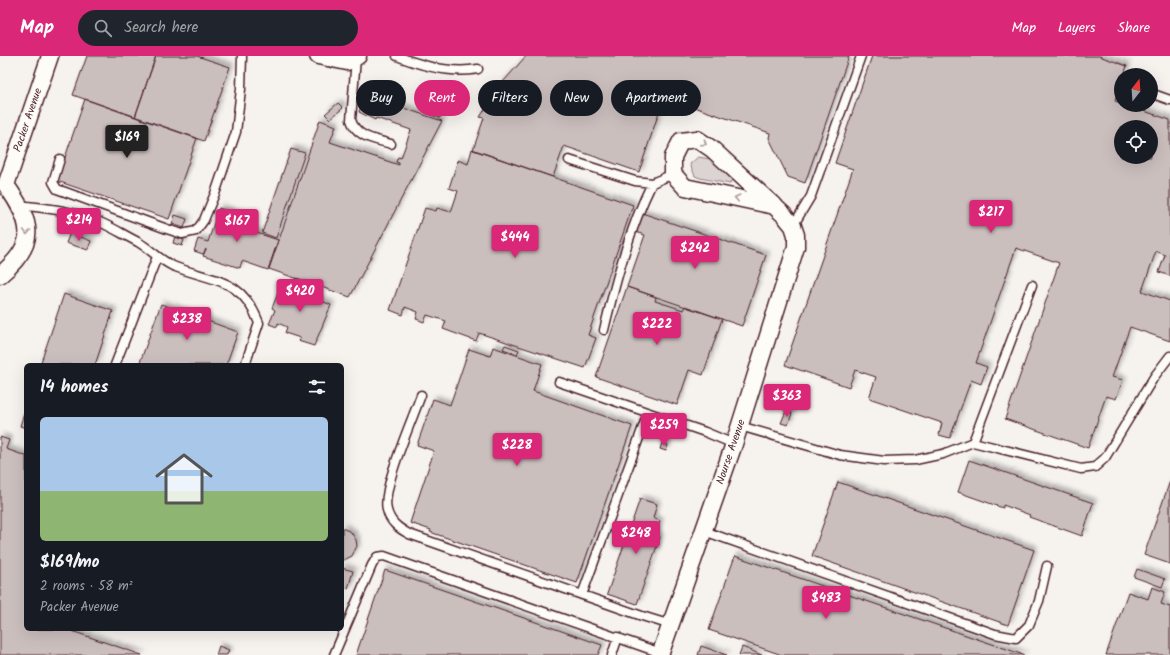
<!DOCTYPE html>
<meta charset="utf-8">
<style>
body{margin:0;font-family:Kalam,sans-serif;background:#20242c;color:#f1f3f6;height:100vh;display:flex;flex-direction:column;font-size:15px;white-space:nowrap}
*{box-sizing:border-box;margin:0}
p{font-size:13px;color:#9ea1a6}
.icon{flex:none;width:22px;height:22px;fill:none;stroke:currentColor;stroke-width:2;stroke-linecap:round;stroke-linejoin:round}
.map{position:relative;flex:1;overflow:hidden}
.side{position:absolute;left:24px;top:307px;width:320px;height:268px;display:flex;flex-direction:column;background:#171b24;border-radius:6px;box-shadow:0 4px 16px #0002}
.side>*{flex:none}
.hud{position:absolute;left:356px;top:24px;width:380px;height:36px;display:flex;gap:8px}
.needle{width:26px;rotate:17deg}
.tools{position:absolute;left:1114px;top:12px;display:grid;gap:8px}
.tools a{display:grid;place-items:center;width:44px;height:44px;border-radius:50%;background:#171b24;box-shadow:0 4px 16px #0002;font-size:20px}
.price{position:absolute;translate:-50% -34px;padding:0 9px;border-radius:4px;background:#db2777;color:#fff;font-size:13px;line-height:26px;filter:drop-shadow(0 1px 2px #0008)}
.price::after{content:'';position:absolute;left:50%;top:24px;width:12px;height:9px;margin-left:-6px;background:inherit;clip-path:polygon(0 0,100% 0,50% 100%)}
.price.current{background:#222;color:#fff}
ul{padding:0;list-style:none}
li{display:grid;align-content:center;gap:8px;height:212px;padding:0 16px}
li span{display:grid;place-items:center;height:124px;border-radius:6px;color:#555}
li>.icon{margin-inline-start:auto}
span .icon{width:72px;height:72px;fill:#fffc;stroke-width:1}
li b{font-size:17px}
h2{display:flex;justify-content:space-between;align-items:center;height:48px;padding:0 16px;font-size:17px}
.pill{padding:0 14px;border-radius:18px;background:#171b24;box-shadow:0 4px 16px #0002;font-size:14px;line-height:36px}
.pill.current{background:#db2777;color:#fff}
header{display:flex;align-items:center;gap:24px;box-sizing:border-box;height:56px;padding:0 20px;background:#db2777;color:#fff}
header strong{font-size:19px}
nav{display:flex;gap:22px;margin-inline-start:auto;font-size:14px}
.search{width:280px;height:36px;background:#20242c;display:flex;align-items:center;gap:10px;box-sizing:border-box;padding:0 14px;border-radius:22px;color:#9ea1a6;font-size:15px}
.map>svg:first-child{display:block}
.green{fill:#dcd4d2;stroke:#937a7e}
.building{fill:#cbbfbe;stroke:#4a1f2b;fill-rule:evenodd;filter:url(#shadow)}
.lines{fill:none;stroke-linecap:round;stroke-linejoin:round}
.service-casing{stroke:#4a1f2b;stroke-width:11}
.minor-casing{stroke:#4a1f2b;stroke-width:19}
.service{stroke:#fdfcf7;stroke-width:8}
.minor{stroke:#fdfcf7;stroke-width:16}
.oneway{stroke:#ac999b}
.labels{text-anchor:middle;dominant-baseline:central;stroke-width:3;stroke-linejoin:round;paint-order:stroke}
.street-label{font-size:11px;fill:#4a1f2b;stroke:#fdfcf7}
</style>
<header>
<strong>Map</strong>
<div class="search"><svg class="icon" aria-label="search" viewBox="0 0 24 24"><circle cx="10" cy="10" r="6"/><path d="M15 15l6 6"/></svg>Search here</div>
<nav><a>Map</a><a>Layers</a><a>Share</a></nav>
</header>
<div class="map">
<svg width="1170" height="599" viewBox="0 0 1170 599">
<defs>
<filter id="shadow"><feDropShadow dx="3.5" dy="-3.5" stdDeviation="2" flood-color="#0004"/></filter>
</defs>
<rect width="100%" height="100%" fill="#f6f3ef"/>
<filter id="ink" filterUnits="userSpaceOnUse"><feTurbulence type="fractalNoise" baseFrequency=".025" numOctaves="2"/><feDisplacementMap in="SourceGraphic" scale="8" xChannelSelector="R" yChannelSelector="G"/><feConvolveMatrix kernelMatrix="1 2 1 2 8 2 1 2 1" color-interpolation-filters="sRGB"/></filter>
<g filter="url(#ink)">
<path class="green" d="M698,101L711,103L732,122L730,128L700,122L695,120L690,108Z"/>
<path class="building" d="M87,0H156L135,61L73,39Z
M156,0H197L230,11L204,85L135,61Z
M526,0H849L805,127L788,121L769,82L770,77L664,41L639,116L564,90L553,121L473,94L484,62L480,61L503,26Z
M872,0H1099L1127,10L1124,19H1121V28L1115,45L1121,47V49H1127L1170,64V220L1159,216L1165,199L1156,195L1142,235L1170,245V285L1130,271L1112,321L1123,324L1116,343L1106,340L1088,392L1005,363L1059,207L1016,192L976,307L987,311L981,328L971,324L950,382L939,379L942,367L869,342L876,321L855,314L849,331L785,309L853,113L835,107ZM1121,71H1151V101H1121Z
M365,39L442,65L350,241L269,213L320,64L336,70L330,86L399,109V107L396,106L398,101L401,102L411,74L376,62L375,64L359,56Z
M85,43L197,82L169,163L57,125Z
M338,47L343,52L330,63L325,58Z
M432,54L441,57L440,62L431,59Z
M291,93L305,97L276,182L262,177Z
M472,93L633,149L588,279L596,282L585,312L479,277L476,285L443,273L446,265L427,259L424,266L416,263L418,256L405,251L403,259L390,254L425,152L436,155L437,152L451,156L458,135L449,132L458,104L468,108Z
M219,152L240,159L236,170L278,184L268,214L242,205L240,212L203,200L206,193L203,198L194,195L198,183L208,186Z
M642,157L766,199L742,270L627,231L645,179L635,176Z
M175,159L187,163L184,172L172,168Z
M70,177L91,185L88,194L66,187Z
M175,180L184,184L182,190L173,187Z
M296,222L312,227L307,239L331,249L314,290L298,285L300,282L285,277L287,271L278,267L277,271L269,268L275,254L272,252L278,237L289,241Z
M627,231L656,241L655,245L683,254L685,250L722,263L703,319L689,314L677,349L596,321Z
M64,238L113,255L95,309H40Z
M161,248L238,276L226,309H139Z
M505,289L519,294L517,298L503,293Z
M493,291L542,308L533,335L632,370L577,527L430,476L431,474L410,467L434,395L417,389L433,343L450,349L469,293L490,300Z
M26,351V372L20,370Z
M786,355L792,357L788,369L781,367Z
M0,381L9,384L6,393L26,400V573H66L142,599H0Z
M662,387L668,389L666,395L660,393Z
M969,404L1093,447L1082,480L1029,461L1030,459L1003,449V452L958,436Z
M1170,425V508L1144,499Z
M838,426L1034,494L1008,569L812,500Z
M640,443L657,448L653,462L660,465L655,479L660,481L637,548L607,538Z
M342,472L351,476L356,484L357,490L352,500L342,505Z
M735,500L1024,599H782L709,574Z
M342,512L353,515L348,533L342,531Z
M1137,513L1165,523L1162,531L1134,521Z
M385,514L602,589L598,599H356Z
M1152,531L1165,536L1161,548L1170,551V599H1106L1128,536L1148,543Z
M219,590L229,594L227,599H216Z
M701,590L727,599H698Z
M742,591L762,599H739Z"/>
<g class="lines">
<g class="service-casing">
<path id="service" d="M397,0C422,10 451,18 478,13
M356,2L351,64C357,82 375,83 391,88
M1156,39L1170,44
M60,103L53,126L57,133L167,173L182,178L196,175L204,164L216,135L236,76L241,33L242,0
M569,104L635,125L652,127L673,118
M20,149C41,152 63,153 83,160C103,165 120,177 138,186C150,193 160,204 173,210C213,226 241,220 259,267L245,309
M793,170L811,140L861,0
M604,274C616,224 629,174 652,127
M115,309L157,201
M559,326L705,376L734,388
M421,339C413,362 381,433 387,454C390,466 398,472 409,478L642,560L671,569
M740,370L840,399L884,405L915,404L943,398L973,386L1081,413L1095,411L1105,402L1154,321L1170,300
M973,386L1032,229
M704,475L995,578L1016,582L1029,569L1039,545L1047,510
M582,539L648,357
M334,599L372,509L377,501L384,500L661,597
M612,599L618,581"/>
</g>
<g class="minor-casing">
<path id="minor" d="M318,0L347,6L358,0
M6,129L50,0
M0,219C39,187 32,166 6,129
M660,599L734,388L796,191V179L793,170L784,159L712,93L697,83L681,85L673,101V118L685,131L775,150"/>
</g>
<use href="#service" class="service"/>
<use href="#minor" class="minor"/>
</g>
<defs><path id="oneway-chevron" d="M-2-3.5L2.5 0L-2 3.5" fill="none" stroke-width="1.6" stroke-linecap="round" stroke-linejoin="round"/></defs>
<g class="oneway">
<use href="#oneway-chevron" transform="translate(704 87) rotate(34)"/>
<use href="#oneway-chevron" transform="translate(737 142) rotate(-168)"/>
<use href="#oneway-chevron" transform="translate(27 176) rotate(92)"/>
</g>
</g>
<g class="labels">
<g class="street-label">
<text transform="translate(28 64) rotate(-71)">Packer Avenue</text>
<text transform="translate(731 396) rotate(-71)">Nourse Avenue</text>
</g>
</g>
</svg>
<div class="tools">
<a><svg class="needle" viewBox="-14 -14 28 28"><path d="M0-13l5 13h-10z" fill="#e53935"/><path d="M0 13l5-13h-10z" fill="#9ea1a6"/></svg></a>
<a><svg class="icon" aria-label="locate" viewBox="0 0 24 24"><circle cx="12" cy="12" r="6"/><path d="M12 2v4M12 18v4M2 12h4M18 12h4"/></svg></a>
</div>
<b class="price current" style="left:127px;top:103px">$169</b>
<b class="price" style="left:991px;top:178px">$217</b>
<b class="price" style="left:79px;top:186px">$214</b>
<b class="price" style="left:237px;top:187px">$167</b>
<b class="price" style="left:515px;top:203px">$444</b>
<b class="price" style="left:695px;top:214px">$242</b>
<b class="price" style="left:300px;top:257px">$420</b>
<b class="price" style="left:187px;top:285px">$238</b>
<b class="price" style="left:657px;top:290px">$222</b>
<b class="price" style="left:787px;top:362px">$363</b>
<b class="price" style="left:664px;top:391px">$259</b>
<b class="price" style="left:517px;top:411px">$228</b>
<b class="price" style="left:636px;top:499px">$248</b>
<b class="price" style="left:826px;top:564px">$483</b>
<div class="hud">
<a class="pill">Buy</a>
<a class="pill current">Rent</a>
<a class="pill">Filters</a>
<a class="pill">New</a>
<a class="pill">Apartment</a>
</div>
<section class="side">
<h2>14 homes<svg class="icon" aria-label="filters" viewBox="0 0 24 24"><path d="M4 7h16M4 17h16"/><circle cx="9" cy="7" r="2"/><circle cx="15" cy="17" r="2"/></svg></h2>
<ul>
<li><span style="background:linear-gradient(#a9c7e8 60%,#8fb573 0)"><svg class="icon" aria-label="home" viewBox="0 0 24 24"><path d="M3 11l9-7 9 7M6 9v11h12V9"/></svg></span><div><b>$169/mo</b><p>2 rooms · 58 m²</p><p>Packer Avenue</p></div></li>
</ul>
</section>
</div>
